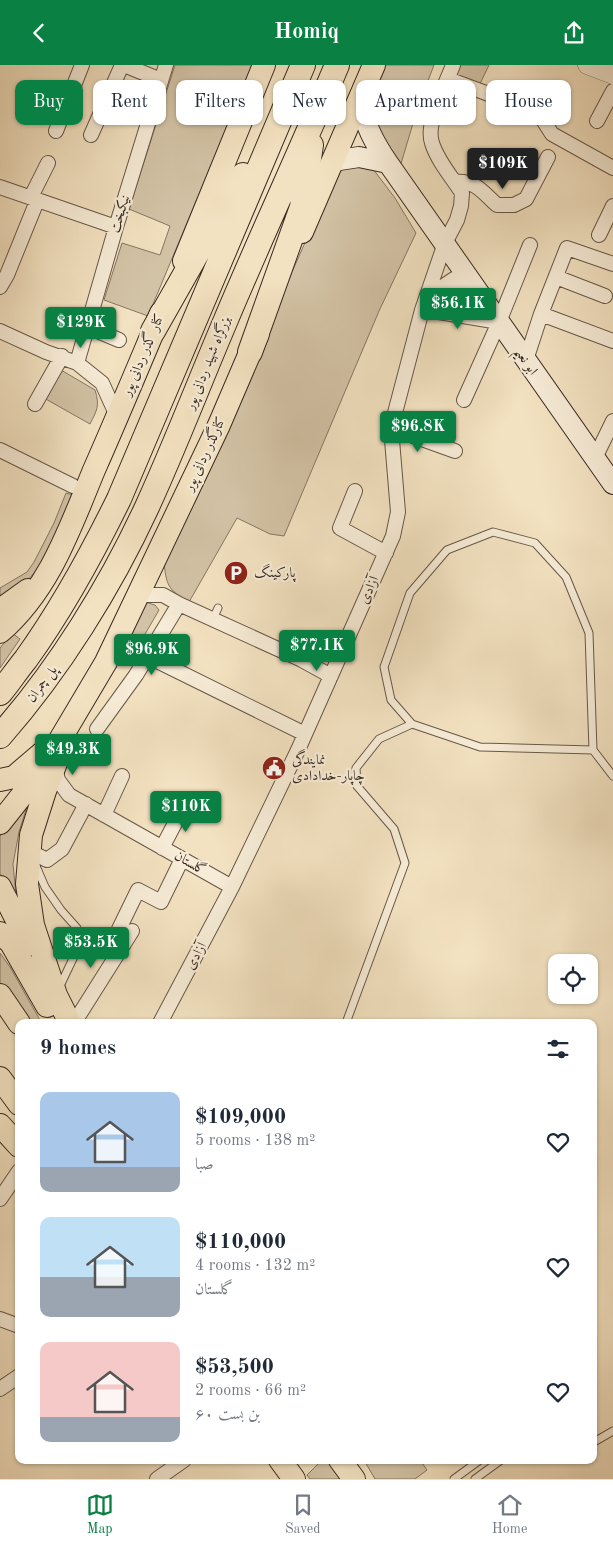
<!DOCTYPE html>
<meta charset="utf-8">
<style>
body{margin:0;font-family:"Old Standard TT",Amiri,serif;background:#f2f2f3;color:#1f2937;height:100vh;display:flex;flex-direction:column;font-size:19px;white-space:nowrap}
*{box-sizing:border-box;margin:0}
p{font-size:16px;color:#747a83}
.icon{flex:none;width:28px;height:28px;fill:none;stroke:currentColor;stroke-width:2;stroke-linecap:round;stroke-linejoin:round}
.map{position:relative;flex:1;overflow:hidden}
.details{position:absolute;left:15px;top:954px;width:582px;height:445px;display:flex;flex-direction:column;background:#fff;border-radius:10px;box-shadow:0 1px 4px #0004}
.details>*{flex:none}
.top-card{position:absolute;left:15px;top:15px;width:584px;height:45px;display:flex;gap:10px}
.tools{position:absolute;left:548px;top:889px;display:grid;gap:10px}
.tools a{display:grid;place-items:center;width:50px;height:50px;border-radius:10px;background:#fff;box-shadow:0 1px 4px #0004;font-size:25px}
.price{position:absolute;translate:-50% -42px;padding:0 11px;border-radius:5px;background:#0b8043;color:#fff;font-size:16px;line-height:32px;filter:drop-shadow(0 1px 2px #0008)}
.price::after{content:'';position:absolute;left:50%;top:30px;width:15px;height:11px;margin-left:-8px;background:inherit;clip-path:polygon(0 0,100% 0,50% 100%)}
.price.active{background:#222;color:#fff}
ul{padding:0;list-style:none}
li{display:flex;align-items:center;gap:15px;height:125px;padding:0 25px}
li span{display:grid;place-items:center;flex:none;width:140px;height:100px;border-radius:10px;color:#555}
li>.icon{margin-inline-start:auto}
span .icon{width:60px;height:60px;fill:#fffc;stroke-width:1}
li b{font-size:21px}
h2{display:flex;justify-content:space-between;align-items:center;height:60px;padding:0 25px;font-size:21px}
.pill{padding:0 18px;border-radius:10px;background:#fff;box-shadow:0 1px 4px #0004;font-size:18px;line-height:45px}
.pill.active{background:#0b8043;color:#fff}
header{display:flex;justify-content:space-between;align-items:center;height:65px;padding:0 25px;background:#0b8043;color:#fff;font-size:22px;font-weight:700}
.tabs{display:flex;justify-content:space-around;align-items:center;height:70px;border-top:1px solid #e0e1e3;background:#fff;font-size:14px;color:#747a83}
.tabs a{display:grid;justify-items:center;gap:2px}
.tabs .active{color:#0b8043}
.map>svg:first-child{display:block}
.green{fill:#d3c3a6;stroke:#867664}
.lines{fill:none;stroke-linecap:round;stroke-linejoin:round}
.service-casing{stroke:#675849;stroke-width:9}
.minor-casing{stroke:#675849;stroke-width:16}
.tertiary-casing{stroke:#675849;stroke-width:19}
.secondary-casing{stroke:#382a21;stroke-width:22}
.primary-casing{stroke:#382a21;stroke-width:24}
.trunk-casing{stroke:#382a21;stroke-width:26}
.service{stroke:#f7ecd7;stroke-width:7}
.minor{stroke:#f7ecd7;stroke-width:14}
.tertiary{stroke:#f7ecd7;stroke-width:18}
.secondary{stroke:#f7ecd7;stroke-width:20}
.primary{stroke:#f3e2c1;stroke-width:22}
.trunk{stroke:#f3e2c1;stroke-width:24}
.labels{text-anchor:middle;dominant-baseline:central;stroke-width:4.5;stroke-linejoin:round;paint-order:stroke}
.street-label{font-size:14px;fill:#382a21;stroke:#f7ecd7}
.poi-label{font-size:14px;fill:#382a21;stroke:#f7ecd7;text-anchor:start}
</style>
<header><svg class="icon" aria-label="back" viewBox="0 0 24 24"><path d="M15 5l-7 7 7 7"/></svg>Homiq<svg class="icon" aria-label="share" viewBox="0 0 24 24"><path d="M12 15V3M7 8l5-5 5 5M5 13v7h14v-7"/></svg></header>
<div class="map">
<svg width="613" height="1414" viewBox="0 0 613 1414">
<rect width="100%" height="100%" fill="#f3e2c1"/>
<filter id="stains"><feTurbulence type="fractalNoise" baseFrequency=".004" numOctaves="4"/><feColorMatrix values="0 0 0 0 .2 0 0 0 0 .09 0 0 0 0 .02 0 0 0 .5 -.17"/></filter>
<radialGradient id="worn" r=".72"><stop offset=".6" stop-color="#630" stop-opacity="0"/><stop offset="1" stop-color="#630" stop-opacity=".3"/></radialGradient>
<path class="green" d="M175,0H253L148,251L104,235L122,178L160,190L170,161L129,144Z
M380,0H434L417,45L400,102L382,78L367,34Z
M449,0H489L478,23L447,7Z
M370,100L395,133L416,168L379,246L284,471L270,469L237,453L189,537C168,525 166,520 164,496L338,103Z
M61,305L95,325C100,341 97,345 90,359L44,333Z
M66,428L73,430L42,499L27,516L0,538V523L27,507L34,497L54,458Z
M141,536L155,540L159,545L137,583L128,587L119,586Z
M12,568L20,574L0,603V583Z
M29,735L19,767L13,799L17,841L0,808V771Z
M0,888L10,902L41,957H30L0,918Z
M315,1395H327L341,1414H310L307,1410L318,1399Z
M364,1395H420L427,1405L415,1414H375Z"/>
<g class="lines">
<g class="service-casing">
<path id="service" d="M213,554L218,543
M412,659L391,635L384,602L410,528L447,485L493,467L535,478L566,512L589,568L593,685
M36,801L45,822L61,845L77,863L78,883L59,923
M346,958L405,798L394,764L357,721L356,703L379,674L412,659L480,682L593,685L613,711
M594,1377L613,1366
M454,1414L480,1395
M475,1414L501,1395"/>
</g>
<g class="minor-casing">
<path id="minor" d="M124,0L161,15
M448,14L532,45L543,55L552,69L613,103
M597,56L613,26
M56,66L82,0
M91,70L122,0
M455,117C476,115 483,128 497,140H514L526,134L548,92
M0,122L116,162
M599,170L613,141
M556,212L605,231
M469,213C457,232 445,242 422,245L430,230L454,214Z
M0,222L7,210L37,136L32,130L48,98
M427,245L499,257
M541,249L613,276
M88,262L119,275
M0,266L46,287L77,298L102,318L117,351
M526,295L541,249L567,183L613,199
M77,298L116,162L166,0
M464,335L499,257L530,180
M35,339L62,291
M391,363L455,386
M0,385L73,421
M595,393L613,356
M355,426L340,463L386,488
M139,530H163L179,539L302,595L331,611
M147,591L305,669
M97,664L136,610L179,539
M55,702L58,715L69,730L232,822
M104,750L122,711
M162,783L185,739
M29,786L47,795L62,784L86,739
M119,864L138,825L161,837L182,794
M74,958L132,866
M160,958L232,822L298,685L393,471L398,447L391,363L422,245L445,178L457,155L461,141L462,128C452,112 438,97 432,78C425,58 446,19 453,0
M0,1134L19,1106
M0,1254L19,1261
M0,1324L19,1311
M157,1414L184,1395"/>
</g>
<g class="tertiary-casing">
<path id="tertiary" d="M587,0L613,10"/>
</g>
<g class="secondary-casing">
<path id="secondary" d="M359,35C366,61 373,76 388,98L613,419
M333,96L359,92L388,98"/>
</g>
<g class="primary-casing">
<path id="primary" d="M302,167L374,0
M184,196L264,0
M0,545L28,525
M0,567C49,525 70,463 94,405C117,353 139,300 161,248
M0,715L14,712L42,688
M0,758L42,705L106,597L219,360L258,269
M0,822L29,879
M0,868L11,878L47,941
M49,916L70,958
M0,930L19,958
M56,930L33,860L27,819L31,770L45,726L56,698
M0,1013L19,1039
M0,1060L19,1081
M280,1395L294,1414
M340,1395L354,1414"/>
</g>
<g class="trunk-casing">
<path id="trunk" d="M153,266L200,183L243,110
M250,287L302,142L311,80
M0,628C9,617 17,605 26,594C62,544 92,489 119,434L303,0
M0,671C59,604 110,522 147,442C175,381 199,318 225,257C261,171 301,86 337,0"/>
</g>
<use href="#service" class="service"/>
<use href="#minor" class="minor"/>
<use href="#tertiary" class="tertiary"/>
<use href="#secondary" class="secondary"/>
<use href="#primary" class="primary"/>
<use href="#trunk" class="trunk"/>
</g>
<defs>
<g id="parking-disc" transform="scale(1.25)"><circle r="9.5" fill="#8f2418" stroke="#f7ecd7"/><path d="M-3.5-5.5H1a3.5 3.5 0 0 1 0 7H-1V5.5H-3.5ZM-1-3.4V-.6H.8a1.4 1.4 0 0 0 0-2.8Z" fill="#fff"/></g>
<g id="civic-disc" transform="scale(1.25)"><circle r="9.5" fill="#8f2418" stroke="#f7ecd7"/><path d="M-.6-6.5H3V-4.5H.6V-3L4-1V1h2V6H-6V1h2V-1L-.6-3ZM-1.2 2.5V6h2.4V2.5Z" fill="#fff"/></g>
</defs>
<g fill-rule="evenodd">
<use href="#parking-disc" x="236" y="508"/>
<use href="#civic-disc" x="274" y="703"/>
</g>
<g class="labels">
<g class="street-label">
<text transform="translate(120 149) rotate(-73)">نیکبخت</text>
<text transform="translate(143 290) rotate(-67)">کنار گذر ردانی پور</text>
<text transform="translate(526 296) rotate(55)">ابو نعیم</text>
<text transform="translate(208 298) rotate(-68)">بزرگراه شهید ردانی پور</text>
<text transform="translate(205 389) rotate(-65)">کنارگذر ردانی پور</text>
<text transform="translate(369 525) rotate(-66)">آزادی</text>
<text transform="translate(42 619) rotate(-54)">پل چمران</text>
<text transform="translate(190 798) rotate(30)">گلستان</text>
<text transform="translate(196 891) rotate(-61)">آزادی</text>
</g>
<g class="poi-label">
<text x="254" y="508">پارکینگ</text>
<text x="292" y="695">نمایندگی<tspan x="292" dy="16">چاپار-خدادادی</tspan></text>
</g>
</g>
<rect width="100%" height="100%" filter="url(#stains)"/>
<rect width="100%" height="100%" fill="url(#worn)"/>
</svg>
<div class="tools">
<a><svg class="icon" aria-label="locate" viewBox="0 0 24 24"><circle cx="12" cy="12" r="6"/><path d="M12 2v4M12 18v4M2 12h4M18 12h4"/></svg></a>
</div>
<b class="price active" style="left:503px;top:125px">$109K</b>
<b class="price" style="left:458px;top:265px">$56.1K</b>
<b class="price" style="left:81px;top:284px">$129K</b>
<b class="price" style="left:418px;top:388px">$96.8K</b>
<b class="price" style="left:317px;top:607px">$77.1K</b>
<b class="price" style="left:152px;top:611px">$96.9K</b>
<b class="price" style="left:73px;top:711px">$49.3K</b>
<b class="price" style="left:186px;top:768px">$110K</b>
<b class="price" style="left:91px;top:904px">$53.5K</b>
<div class="top-card">
<a class="pill active">Buy</a>
<a class="pill">Rent</a>
<a class="pill">Filters</a>
<a class="pill">New</a>
<a class="pill">Apartment</a>
<a class="pill">House</a>
</div>
<section class="details">
<h2>9 homes<svg class="icon" aria-label="filters" viewBox="0 0 24 24"><path d="M4 7h16M4 17h16"/><circle cx="9" cy="7" r="2"/><circle cx="15" cy="17" r="2"/></svg></h2>
<ul>
<li><span style="background:linear-gradient(#a9c7e8 75%,#9aa5b1 0)"><svg class="icon" aria-label="home" viewBox="0 0 24 24"><path d="M3 11l9-7 9 7M6 9v11h12V9"/></svg></span><div><b>$109,000</b><p>5 rooms · 138 m²</p><p>صبا</p></div><svg class="icon" aria-label="heart" viewBox="0 0 24 24"><path d="M12 20l-8-8c-3-5 5-10 8-4 3-6 11-1 8 4z"/></svg></li>
<li><span style="background:linear-gradient(#bfe0f5 60%,#9aa5b1 0)"><svg class="icon" aria-label="home" viewBox="0 0 24 24"><path d="M3 11l9-7 9 7M6 9v11h12V9"/></svg></span><div><b>$110,000</b><p>4 rooms · 132 m²</p><p>گلستان</p></div><svg class="icon" aria-label="heart" viewBox="0 0 24 24"><path d="M12 20l-8-8c-3-5 5-10 8-4 3-6 11-1 8 4z"/></svg></li>
<li><span style="background:linear-gradient(#f6c9c9 75%,#9aa5b1 0)"><svg class="icon" aria-label="home" viewBox="0 0 24 24"><path d="M3 11l9-7 9 7M6 9v11h12V9"/></svg></span><div><b>$53,500</b><p>2 rooms · 66 m²</p><p>بن بست ۶۰</p></div><svg class="icon" aria-label="heart" viewBox="0 0 24 24"><path d="M12 20l-8-8c-3-5 5-10 8-4 3-6 11-1 8 4z"/></svg></li>
</ul>
</section>
</div>
<nav class="tabs">
<a class="active"><svg class="icon" aria-label="map" viewBox="0 0 24 24"><path d="M3 6l6-2 6 2 6-2v14l-6 2-6-2-6 2zM9 4v14M15 6v14"/></svg>Map</a>
<a><svg class="icon" aria-label="saved" viewBox="0 0 24 24"><path d="M7 4h10v16l-5-4-5 4z"/></svg>Saved</a>
<a><svg class="icon" aria-label="home" viewBox="0 0 24 24"><path d="M3 11l9-7 9 7M6 9v11h12V9"/></svg>Home</a>
</nav>
